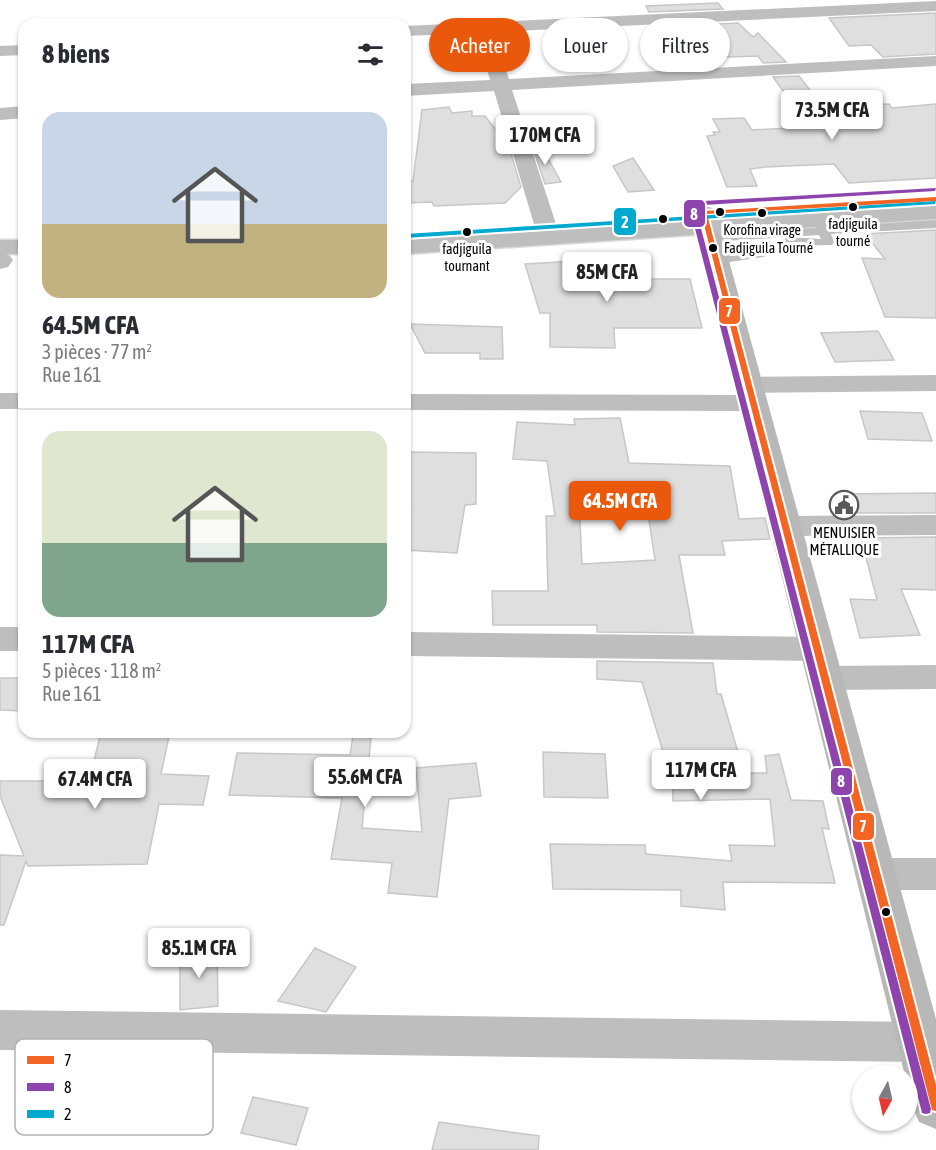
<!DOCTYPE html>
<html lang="fr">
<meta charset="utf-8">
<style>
body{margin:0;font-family:"Asap Condensed",sans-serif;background:#f7f7f7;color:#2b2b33;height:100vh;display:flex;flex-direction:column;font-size:22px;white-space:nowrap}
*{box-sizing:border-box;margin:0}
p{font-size:20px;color:#7c7c81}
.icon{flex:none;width:33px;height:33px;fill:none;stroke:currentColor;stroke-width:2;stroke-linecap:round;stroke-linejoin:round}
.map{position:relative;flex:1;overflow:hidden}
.side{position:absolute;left:18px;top:18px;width:393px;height:720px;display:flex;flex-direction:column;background:#fff;border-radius:18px;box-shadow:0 2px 4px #0004}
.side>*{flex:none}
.hud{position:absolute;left:429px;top:18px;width:417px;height:54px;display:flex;gap:12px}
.needle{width:39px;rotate:188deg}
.fabs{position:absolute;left:852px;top:1065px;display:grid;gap:12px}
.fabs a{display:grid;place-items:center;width:66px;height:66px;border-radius:50%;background:#fff;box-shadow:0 2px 4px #0004;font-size:30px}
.price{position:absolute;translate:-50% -51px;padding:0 14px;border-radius:6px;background:#fff;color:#222;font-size:20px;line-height:39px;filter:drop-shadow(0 2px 3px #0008)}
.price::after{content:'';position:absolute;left:50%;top:36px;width:18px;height:14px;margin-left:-9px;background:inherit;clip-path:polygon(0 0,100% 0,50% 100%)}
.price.selected{background:#ea580c;color:#fff}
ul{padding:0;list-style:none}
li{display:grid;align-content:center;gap:12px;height:318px;padding:0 24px}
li+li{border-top:2px solid #e1e1e2}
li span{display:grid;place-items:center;height:186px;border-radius:18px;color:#555}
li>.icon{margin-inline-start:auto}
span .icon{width:108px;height:108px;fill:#fffc;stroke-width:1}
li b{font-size:26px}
h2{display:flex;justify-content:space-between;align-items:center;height:72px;padding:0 24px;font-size:26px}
.tag{padding:0 21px;border-radius:27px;background:#fff;box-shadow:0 2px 4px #0004;font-size:21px;line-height:54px}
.tag.selected{background:#ea580c;color:#fff}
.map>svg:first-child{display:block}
.building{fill:#dfdfdf;stroke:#c7c7c7;stroke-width:1.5;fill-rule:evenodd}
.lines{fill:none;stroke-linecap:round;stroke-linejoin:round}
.primary-casing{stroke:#dbdbdb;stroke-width:3}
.lane{fill:#bebebe;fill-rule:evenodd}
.street{fill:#bebebe;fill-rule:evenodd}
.secondary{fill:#b8b8b8;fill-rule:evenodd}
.primary{fill:#bebebe;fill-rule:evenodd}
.bus-1-casing{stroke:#fff;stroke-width:4}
.bus-2-casing{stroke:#fff;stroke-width:4}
.bus-3-casing{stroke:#fff;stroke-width:4}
.bus-1{fill:#f26522;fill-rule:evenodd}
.bus-2{fill:#8e44ad;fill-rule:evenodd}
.bus-3{fill:#00a9ce;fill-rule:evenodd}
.bus-dot{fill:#000;stroke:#fff;stroke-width:2}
.labels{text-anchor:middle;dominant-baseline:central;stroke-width:6;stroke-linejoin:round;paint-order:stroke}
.bus-label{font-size:14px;fill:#000;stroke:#fff}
.poi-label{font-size:15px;fill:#000;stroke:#fff}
.key{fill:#fff;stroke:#b2b2b2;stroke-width:1.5}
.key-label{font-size:16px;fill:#000}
.line-badge{stroke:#fff;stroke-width:2}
.badge-label{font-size:16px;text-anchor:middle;font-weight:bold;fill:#fff}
</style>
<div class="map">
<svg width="936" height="1150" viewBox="0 0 936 1150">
<rect width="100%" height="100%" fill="#fff"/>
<path class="building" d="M718,3L723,9L649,12L646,6Z
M936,13V54L883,57L871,45L849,46L829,18Z
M738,23L753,37L758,33L786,62L763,63L758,56L673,59L656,27Z
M799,76L823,107L889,104L892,108L936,104V178L849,183L834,164L765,167L750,169L757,186L727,187L707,136L715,135L713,132H720L713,119L744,118L752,130L809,127L773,77Z
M449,107L452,113L472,111V116H485L509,147L521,187L505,203L434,206L432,202L405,203V181H413L422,110Z
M540,144L561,182L545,184L532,145Z
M633,158L654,190L628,192L613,166Z
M936,230V318L885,317L862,258L885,259L865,234Z
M610,259L618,279H690L702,328H614L615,348L550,347V313H540L525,264Z
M410,324L502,327L503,359H480V353H425Z
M878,331L894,360L835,362L821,333Z
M860,411L922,413L932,441L868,439Z
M620,418L629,463L730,466L739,519L765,518L770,539L722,541L725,555H679L693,633L597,632V625H493L492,591H548L546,516H555L547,461L513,459L517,422L575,425L574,419ZM646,500L655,560L582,564L579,501Z
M409,452L476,453V504L465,505L457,553L405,550L411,506H405Z
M936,493V513H848L840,494Z
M936,537V590L901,589L920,635L860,638L850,599L877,600L861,538Z
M597,661L713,663L717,694H721L744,773H767L765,756L779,754L791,800L823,801L829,829L822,828L835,883L723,882L725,910L681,906V890L553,889L550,844L645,845L646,854L732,861L729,845L775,846L770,799L673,801L672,765H667L642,682L597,679Z
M0,678H24V711L0,710Z
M101,732H170L161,774L209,776L203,805L159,804L147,864L28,866L26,861L4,925H0V855L24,856L0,796V781H78L79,774L91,773Z
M353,736L371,738L362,828L422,832L416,768L476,763L481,796L449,799L437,897L388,893L392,863L331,859L342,798L229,795L237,753L350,755Z
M543,752L605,754L608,798L544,797Z
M315,948L356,967L326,1012L278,1001Z
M217,949L218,1006L180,1010V950Z
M253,1097L308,1108L296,1145L241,1133Z
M439,1122L539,1136L538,1150H432Z"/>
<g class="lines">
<g class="primary-casing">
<path id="primary" d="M936,205V219L405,254V240Z
M0,240H24V254H0Z"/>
</g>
<path class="lane" d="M821,220L825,222L828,227L936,220V228L831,234L834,242L832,245L789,246L763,257L716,264L712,263V257L760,250L789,237L821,239L819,235L710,242L704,238L710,234L817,228L815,224Z"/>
<path class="street" d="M936,1V11L493,32L509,79L936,56V66L512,90L556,224L553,229L545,231L537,229L534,224L494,91L405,96V84L490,80L476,33L405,36V26Z
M24,45V55L0,56V46Z
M24,106V118L0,120V108Z
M0,253L9,255L13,260L8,267L0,269Z
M936,375V391L748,393L739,391L735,385L739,379L748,377Z
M0,393H24V409H0Z
M405,394L753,395L763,397L767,403L763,409L753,411L405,410Z
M936,515V535L785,536L774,533L770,526L774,519L785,516Z
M0,627H24V651H0Z
M405,632L817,637L829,641L834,649L829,657L817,661L405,656Z
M936,665V689L825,690L813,687L808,678L813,669L825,666Z
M875,858H936V890H875L861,886L855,874L861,862Z
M0,1010L919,1022L934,1028L936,1053L934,1056L919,1062L0,1050Z"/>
<path class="secondary" d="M704,206L712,208L716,213L936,1019V1129L919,1122L912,1106L908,1076H905L692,213L696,208Z"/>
<use href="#primary" class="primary"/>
<g class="bus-1-casing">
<path id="bus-1" d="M936,197V201L707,214L936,1085V1111L932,1110L931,1106L701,213L704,211Z"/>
</g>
<g class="bus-2-casing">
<path id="bus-2" d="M936,188L935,191L704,205L698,207L697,213L931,1109L930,1113L926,1114L922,1113L921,1109L691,213L694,205L703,201Z"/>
</g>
<g class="bus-3-casing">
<path id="bus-3" d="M936,201L935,204L405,238V234Z"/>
</g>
<use href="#bus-1" class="bus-1"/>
<use href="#bus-2" class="bus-2"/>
<use href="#bus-3" class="bus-3"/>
</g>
<defs>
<g id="civic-ring" transform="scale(1.5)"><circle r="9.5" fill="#fff" stroke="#595959" stroke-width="1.5"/><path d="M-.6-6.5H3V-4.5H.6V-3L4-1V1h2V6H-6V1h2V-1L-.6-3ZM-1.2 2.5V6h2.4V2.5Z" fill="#595959"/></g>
</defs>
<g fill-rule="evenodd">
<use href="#civic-ring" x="844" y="505"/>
</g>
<g class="bus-dot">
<circle cx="853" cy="207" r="5"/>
<circle cx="720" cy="212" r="5"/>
<circle cx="762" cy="213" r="5"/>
<circle cx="663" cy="219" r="5"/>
<circle cx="467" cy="232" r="5"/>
<circle cx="713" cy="248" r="5"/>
<circle cx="886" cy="912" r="5"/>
</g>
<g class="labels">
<g class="bus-label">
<text x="853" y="224">fadjiguila<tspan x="853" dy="17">tourné</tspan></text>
<text x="762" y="230">Korofina virage</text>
<text x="724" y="248" text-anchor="start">Fadjiguila Tourné</text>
<text x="467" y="249">fadjiguila<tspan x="467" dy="17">tournant</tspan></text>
</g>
<g class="poi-label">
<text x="844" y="532">MENUISIER<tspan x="844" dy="17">MÉTALLIQUE</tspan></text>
</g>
</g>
<rect x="15" y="1039" width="198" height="96" rx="9" class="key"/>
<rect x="27" y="1056" width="27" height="8" fill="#f26522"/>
<rect x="27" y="1083" width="27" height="8" fill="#8e44ad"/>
<rect x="27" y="1110" width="27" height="8" fill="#00a9ce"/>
<g class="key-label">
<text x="64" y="1066">7</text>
<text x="64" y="1093">8</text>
<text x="64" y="1120">2</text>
</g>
<g class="line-badge">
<rect x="683" y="199" width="23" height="29" rx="6" fill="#8e44ad"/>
<rect x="613" y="207" width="24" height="29" rx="6" fill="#00a9ce"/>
<rect x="718" y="297" width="23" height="28" rx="6" fill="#f26522"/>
<rect x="830" y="767" width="23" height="29" rx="6" fill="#8e44ad"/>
<rect x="852" y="812" width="23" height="29" rx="6" fill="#f26522"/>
</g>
<g class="badge-label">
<text x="694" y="220">8</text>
<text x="625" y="228">2</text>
<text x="729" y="317">7</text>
<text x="841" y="787">8</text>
<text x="863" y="832">7</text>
</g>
</svg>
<div class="fabs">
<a><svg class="needle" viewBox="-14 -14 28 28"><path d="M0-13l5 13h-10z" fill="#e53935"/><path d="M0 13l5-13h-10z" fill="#7c7c81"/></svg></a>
</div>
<b class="price" style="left:832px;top:141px">73.5M CFA</b>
<b class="price" style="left:545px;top:166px">170M CFA</b>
<b class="price" style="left:607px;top:303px">85M CFA</b>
<b class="price selected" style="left:620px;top:532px">64.5M CFA</b>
<b class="price" style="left:701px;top:801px">117M CFA</b>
<b class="price" style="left:365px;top:808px">55.6M CFA</b>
<b class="price" style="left:95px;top:810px">67.4M CFA</b>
<b class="price" style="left:199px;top:979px">85.1M CFA</b>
<div class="hud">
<a class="tag selected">Acheter</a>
<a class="tag">Louer</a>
<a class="tag">Filtres</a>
</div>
<section class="side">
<h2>8 biens<svg class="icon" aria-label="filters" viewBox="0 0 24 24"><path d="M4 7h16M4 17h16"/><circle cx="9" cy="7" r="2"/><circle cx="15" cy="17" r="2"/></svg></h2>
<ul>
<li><span style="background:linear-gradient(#c9d6e8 60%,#c2b280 0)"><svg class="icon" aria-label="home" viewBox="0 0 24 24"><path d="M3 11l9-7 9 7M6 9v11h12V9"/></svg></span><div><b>64.5M CFA</b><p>3 pièces · 77 m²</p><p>Rue 161</p></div></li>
<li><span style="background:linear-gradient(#dfe7d0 60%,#7fa58c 0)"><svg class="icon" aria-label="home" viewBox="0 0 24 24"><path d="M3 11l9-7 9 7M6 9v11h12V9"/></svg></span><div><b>117M CFA</b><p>5 pièces · 118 m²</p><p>Rue 161</p></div></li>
</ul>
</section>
</div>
